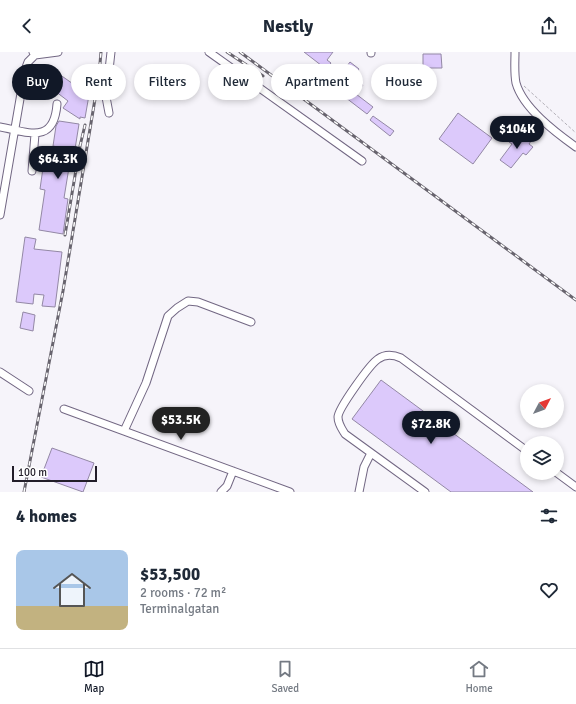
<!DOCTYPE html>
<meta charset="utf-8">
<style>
body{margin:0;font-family:Signika,sans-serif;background:#f2f2f3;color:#1f2937;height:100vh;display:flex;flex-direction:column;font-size:15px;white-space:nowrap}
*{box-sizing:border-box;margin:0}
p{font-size:13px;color:#747a83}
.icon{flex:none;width:22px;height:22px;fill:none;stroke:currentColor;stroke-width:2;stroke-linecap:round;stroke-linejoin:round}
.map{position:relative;height:440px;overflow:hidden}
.side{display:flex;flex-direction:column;background:#fff;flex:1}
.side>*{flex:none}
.banner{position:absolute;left:12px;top:12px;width:552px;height:36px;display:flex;gap:8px}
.needle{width:26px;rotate:49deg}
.controls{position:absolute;left:520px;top:332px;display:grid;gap:8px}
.controls a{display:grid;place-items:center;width:44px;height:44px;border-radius:50%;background:#fff;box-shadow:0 2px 6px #0003;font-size:20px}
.scale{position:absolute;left:12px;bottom:10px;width:85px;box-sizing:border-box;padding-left:4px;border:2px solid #221d29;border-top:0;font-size:11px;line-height:14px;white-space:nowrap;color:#221d29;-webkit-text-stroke:3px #fff;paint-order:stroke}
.price{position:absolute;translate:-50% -34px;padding:0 9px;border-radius:14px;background:#111827;color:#fff;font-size:13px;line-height:26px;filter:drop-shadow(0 1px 2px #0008)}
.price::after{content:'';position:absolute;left:50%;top:24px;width:12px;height:9px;margin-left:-6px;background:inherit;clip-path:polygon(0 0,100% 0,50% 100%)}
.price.on{background:#222;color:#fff}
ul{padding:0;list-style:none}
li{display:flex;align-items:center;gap:12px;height:100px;padding:0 16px}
li span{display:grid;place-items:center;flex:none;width:112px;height:80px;border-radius:8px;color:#555}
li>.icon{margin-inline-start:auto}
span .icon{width:48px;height:48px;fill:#fffc;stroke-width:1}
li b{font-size:17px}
h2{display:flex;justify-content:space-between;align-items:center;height:48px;padding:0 16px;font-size:17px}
.tag{padding:0 14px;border-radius:18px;background:#fff;box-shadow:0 2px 6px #0003;font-size:14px;line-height:36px}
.tag.on{background:#111827;color:#fff}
header{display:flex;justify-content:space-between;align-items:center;height:52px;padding:0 16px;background:#fff;font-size:18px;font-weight:700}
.tab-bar{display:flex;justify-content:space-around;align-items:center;height:56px;border-top:1px solid #e0e1e3;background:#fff;font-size:11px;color:#747a83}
.tab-bar a{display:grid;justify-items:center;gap:2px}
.tab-bar .on{color:#111827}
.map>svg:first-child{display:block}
.building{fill:#dcc9fb;stroke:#9388a5}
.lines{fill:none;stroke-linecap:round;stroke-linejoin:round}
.minor-casing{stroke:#726783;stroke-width:9}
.path{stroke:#b3b0b8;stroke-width:1;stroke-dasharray:3 2;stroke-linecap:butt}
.minor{stroke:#fff;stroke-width:7}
.rail-casing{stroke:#68646e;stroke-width:3}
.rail{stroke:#fff;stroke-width:1.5;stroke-dasharray:4.5;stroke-linecap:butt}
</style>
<header><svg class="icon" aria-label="back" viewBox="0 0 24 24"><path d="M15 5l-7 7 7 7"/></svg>Nestly<svg class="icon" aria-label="share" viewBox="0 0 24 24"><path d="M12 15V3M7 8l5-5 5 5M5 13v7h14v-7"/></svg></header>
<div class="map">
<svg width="576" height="440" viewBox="0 0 576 440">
<rect width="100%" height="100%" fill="#f6f4fa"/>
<path class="building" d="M304,0H333L327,8L331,11L326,17Z
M423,2H441L442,16H423Z
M350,10L359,17L352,26L363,33L356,42L373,55L367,62L337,39L335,42L329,38Z
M42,13L55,22L56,20L89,43L85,66L80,65V67L63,56L68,49L55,39L50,47L42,41L50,29L37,20Z
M458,61L492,86L473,112L439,87Z
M373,64L394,79L390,84L370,68Z
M59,69L79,72L75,97H72L64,146L68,147L63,182L39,178L45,138L40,137L43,116L54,118L58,95L53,94L56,74Z
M520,81L531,89L529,92L533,95L526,103L523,101L511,116L500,108L512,92L509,90L515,82L518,84Z
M25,185L36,187L34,197L62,200L55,255L42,254L44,243L34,242L33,252L16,250Z
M23,260L35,263L33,279L20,276Z
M381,328L533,440H451L352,367Z
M52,396L94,411L83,440L41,425Z"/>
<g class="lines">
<g class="minor-casing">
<path id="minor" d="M33,0L35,3L58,0
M209,0L362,109
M371,0V1
M515,0C515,10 514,21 516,31C523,56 555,80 576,95
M109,61L106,45L111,0
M0,75C28,80 54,93 57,52
M32,119L35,82
M0,163L25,18L28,10L35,3
M0,320L29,339
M64,357L290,440
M124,379L146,331L168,264L177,256L188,249L198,250L251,270
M557,421L576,435
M221,440L227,434L233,419
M359,440L364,415L371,401
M425,440L345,382C342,377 338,372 338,365C338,357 370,312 378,307C385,302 394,303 401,306L527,399"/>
</g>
<path class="path" d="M524,34L576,81"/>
<use href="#minor" class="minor"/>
<g class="rail-casing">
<path id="rail" d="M227,0L263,24
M240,0L576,248
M65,183L80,94L85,73
M24,440L63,239L99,23L101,0"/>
</g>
<use href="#rail" class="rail"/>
</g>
</svg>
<div class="controls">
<a><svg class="needle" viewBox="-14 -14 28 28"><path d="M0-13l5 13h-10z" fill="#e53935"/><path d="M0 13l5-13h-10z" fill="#747a83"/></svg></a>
<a><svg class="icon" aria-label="layers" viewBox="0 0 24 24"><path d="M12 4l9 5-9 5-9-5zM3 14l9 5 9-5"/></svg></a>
</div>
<div class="scale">100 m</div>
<b class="price" style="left:517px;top:98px">$104K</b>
<b class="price" style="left:58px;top:128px">$64.3K</b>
<b class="price on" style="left:181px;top:389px">$53.5K</b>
<b class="price" style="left:431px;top:393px">$72.8K</b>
<div class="banner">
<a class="tag on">Buy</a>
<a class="tag">Rent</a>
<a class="tag">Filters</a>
<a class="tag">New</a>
<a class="tag">Apartment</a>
<a class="tag">House</a>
</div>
</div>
<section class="side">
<h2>4 homes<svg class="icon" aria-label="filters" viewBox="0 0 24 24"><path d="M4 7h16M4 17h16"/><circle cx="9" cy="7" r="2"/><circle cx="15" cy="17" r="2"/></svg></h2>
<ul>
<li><span style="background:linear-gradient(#a9c7e8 70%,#c2b280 0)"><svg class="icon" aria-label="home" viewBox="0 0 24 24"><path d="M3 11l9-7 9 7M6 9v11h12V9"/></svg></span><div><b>$53,500</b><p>2 rooms · 72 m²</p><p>Terminalgatan</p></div><svg class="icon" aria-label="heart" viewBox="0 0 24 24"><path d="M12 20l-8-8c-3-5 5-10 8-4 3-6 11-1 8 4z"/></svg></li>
</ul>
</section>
<nav class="tab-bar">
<a class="on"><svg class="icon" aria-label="map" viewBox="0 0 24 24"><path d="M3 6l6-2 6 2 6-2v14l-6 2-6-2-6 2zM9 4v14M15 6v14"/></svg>Map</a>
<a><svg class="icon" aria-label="saved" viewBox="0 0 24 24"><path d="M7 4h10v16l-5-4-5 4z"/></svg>Saved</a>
<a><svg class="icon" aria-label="home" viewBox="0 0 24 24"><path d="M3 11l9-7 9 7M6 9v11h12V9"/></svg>Home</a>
</nav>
